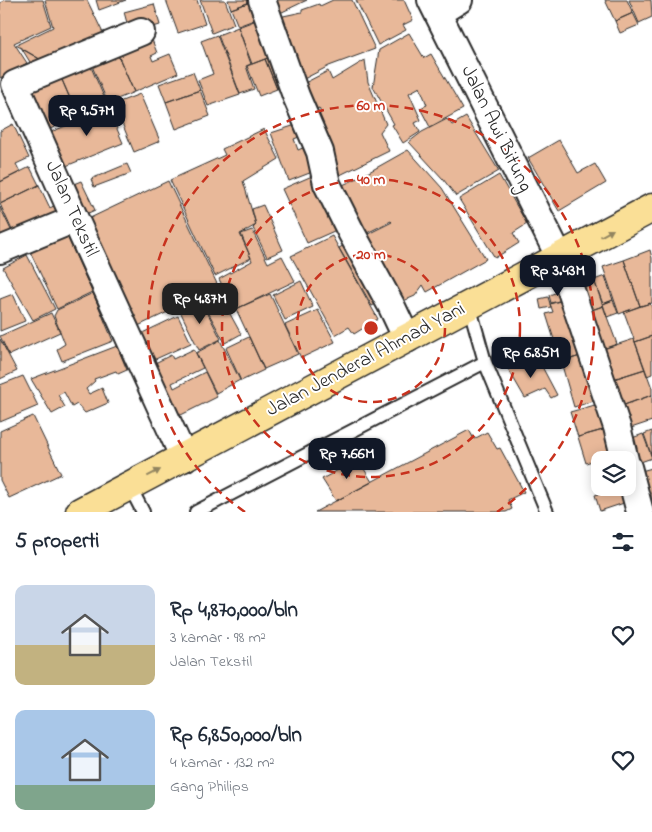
<!DOCTYPE html>
<html lang="id">
<meta charset="utf-8">
<style>
body{margin:0;font-family:"Indie Flower",sans-serif;background:#f2f2f3;color:#1f2937;height:100vh;display:flex;flex-direction:column;font-size:19px;white-space:nowrap}
*{box-sizing:border-box;margin:0}
p{font-size:16px;color:#747a83}
.icon{flex:none;width:28px;height:28px;fill:none;stroke:currentColor;stroke-width:2;stroke-linecap:round;stroke-linejoin:round}
.map{position:relative;height:512px;overflow:hidden}
.side{display:flex;flex-direction:column;background:#fff;flex:1}
.side>*{flex:none}
.fabs{position:absolute;left:591px;top:451px;display:grid;gap:10px}
.fabs a{display:grid;place-items:center;width:45px;height:45px;border-radius:10px;background:#fff;box-shadow:0 2px 12px #0003;font-size:25px}
.price{position:absolute;translate:-50% -42px;padding:0 11px;border-radius:10px;background:#111827;color:#fff;font-size:16px;line-height:32px;filter:drop-shadow(0 1px 2px #0008)}
.price::after{content:'';position:absolute;left:50%;top:30px;width:15px;height:11px;margin-left:-8px;background:inherit;clip-path:polygon(0 0,100% 0,50% 100%)}
.price.current{background:#222;color:#fff}
ul{padding:0;list-style:none}
li{display:flex;align-items:center;gap:15px;height:125px;padding:0 15px}
li span{display:grid;place-items:center;flex:none;width:140px;height:100px;border-radius:10px;color:#555}
li>.icon{margin-inline-start:auto}
span .icon{width:60px;height:60px;fill:#fffc;stroke-width:1}
li b{font-size:21px}
h2{display:flex;justify-content:space-between;align-items:center;height:60px;padding:0 15px;font-size:21px}
.map>svg:first-child{display:block}
.building{fill:#e8b899;stroke:#2b2b2b}
.lines{fill:none;stroke-linecap:round;stroke-linejoin:round}
.service-casing{stroke:#2b2b2b;stroke-width:16}
.minor-casing{stroke:#2b2b2b;stroke-width:30}
.primary-casing{stroke:#2b2b2b;stroke-width:31}
.service{stroke:#fff;stroke-width:12}
.minor{stroke:#fff;stroke-width:26}
.primary{stroke:#fadf96;stroke-width:28}
.oneway{fill:#928560}
.ring{fill:none;stroke:#c8321e;stroke-width:2.5;stroke-dasharray:9 6}
.labels{text-anchor:middle;dominant-baseline:central;stroke-width:4;stroke-linejoin:round;paint-order:stroke}
.street-label{font-size:20px;fill:#2b2b2b;stroke:#fff}
.centre{fill:#c8321e;stroke:#fff;stroke-width:2.5}
.ring-label{font-size:15px;text-anchor:middle;font-weight:bold;fill:#c8321e;stroke:#fff;stroke-width:4;stroke-linejoin:round;paint-order:stroke}
</style>
<div class="map">
<svg width="652" height="512" viewBox="0 0 652 512">
<rect width="100%" height="100%" fill="#fff"/>
<filter id="ink" filterUnits="userSpaceOnUse"><feTurbulence type="fractalNoise" baseFrequency=".02" numOctaves="2"/><feDisplacementMap in="SourceGraphic" scale="10" xChannelSelector="R" yChannelSelector="G"/><feConvolveMatrix kernelMatrix="1 2 1 2 8 2 1 2 1" color-interpolation-filters="sRGB"/></filter>
<g filter="url(#ink)">
<path class="building" d="M5,0H43L51,26L14,43L27,63L0,78V3Z
M45,0H87L103,33L43,61L16,45L53,27Z
M96,0H126L99,10Z
M166,0H197L205,24L178,33Z
M200,0H225L234,24L212,33Z
M228,0H256L231,9Z
M256,0L270,14L238,26L231,9Z
M272,0H307L278,14Z
M333,0H352L375,49L329,66L300,81L274,18L302,12V10L319,4L320,6Z
M356,0H404L413,20L403,25L406,30L378,45Z
M605,0H627L633,13L615,21Z
M629,0H651L652,17L639,23Z
M154,4L160,25L130,34L124,12Z
M633,13L639,25L620,33L615,21Z
M270,15L284,52L252,64L238,27Z
M238,27L251,64L246,66L254,89L240,94L218,35Z
M409,33L424,58L431,54L463,109L430,127L420,108L427,105L420,87L409,93L421,120L415,123L420,132L403,143L392,125L394,124L373,87L379,50Z
M217,35L240,95L208,106L198,80L213,74L201,41Z
M151,37L157,53L151,56L153,61L170,54L178,73L134,92L114,46Z
M114,46L134,92L108,103L88,57Z
M22,49L43,61L33,67Z
M284,52L295,83L277,89L265,59Z
M265,59L277,89L259,96L247,66Z
M88,60L107,104L78,117L59,73Z
M365,60L368,82L386,124L380,132L389,151L338,176L312,118L321,113L319,108L309,112L297,87L328,71L332,80Z
M193,72L200,90L166,102L159,84Z
M59,73L78,117L50,129L31,85Z
M200,90L210,116L176,129L166,102Z
M140,94L160,141L134,152L114,104Z
M108,108L123,143L66,166L51,132Z
M466,117L499,171L456,196L443,179L409,142L422,132L447,119L452,125Z
M305,122L309,133L294,139L298,150L312,144L320,169L289,181L271,133Z
M13,124L29,158L16,164L20,172L0,182V131Z
M264,129L279,159L243,181L256,225L240,234L251,258L215,276L170,180L225,155L222,149Z
M559,140L578,173L595,164L606,183L559,211L528,158Z
M408,150L442,188L486,259L427,292L423,285L415,296L394,305L358,239L392,222L391,221L363,235L332,190L360,177Z
M127,164L131,173L94,187L91,179Z
M30,167L39,185L0,204V182Z
M319,173L343,227L307,243L282,189Z
M499,175L527,224L513,233L519,243L495,258L459,199Z
M81,181L95,210L86,214L64,188Z
M168,181L219,288L138,326L88,219Z
M39,185L50,208L57,204L64,218L17,241L0,204Z
M263,205L283,250L267,257L253,228L256,225L252,209Z
M0,207L12,232L0,238Z
M63,227L92,292L57,309L26,243Z
M252,230L268,263L282,256L295,281L234,310L219,279L252,261L241,234Z
M332,236L378,319L354,334L349,327L335,335L291,256Z
M352,241L385,299L372,306L339,248Z
M650,250L652,258V303L640,306L624,260Z
M27,255L55,309L33,320L3,268Z
M624,260L640,306L619,314L603,267Z
M605,276L613,300L603,304L594,280Z
M594,280L603,306L580,314L571,288Z
M301,281L313,307L285,320L273,295Z
M564,290L566,299L551,303L549,295Z
M218,292L241,334L225,343L202,301Z
M93,293L113,341L62,361L57,349L65,344L54,316L57,310Z
M13,294L25,321L0,331V299Z
M270,294L298,354L264,369L236,309Z
M548,297L551,307L541,309L539,299Z
M573,297L590,353L561,362L546,314L553,312L550,304Z
M201,300L221,339L199,350L180,311Z
M613,300L618,313L607,317L603,304Z
M650,303L652,308V336L635,342L624,312Z
M603,306L617,344L594,352L580,314Z
M318,310L335,342L301,358L285,325Z
M51,313L60,332L9,355L0,336Z
M178,316L191,343L149,362L136,336Z
M652,336V374L647,376L635,342Z
M249,337L264,370L241,381L226,348Z
M0,339L17,371L0,379Z
M634,339L645,369L604,382L594,352Z
M220,340L240,380L216,393L196,353Z
M117,346L127,370L118,374L116,371L94,379L95,381L86,389L89,394L102,388L108,403L85,413L77,404L72,407L64,392L58,395L65,407L52,414L31,379Z
M194,349L203,368L172,383L174,388L205,372L217,397L175,418L149,366L171,355L173,359Z
M590,353L597,400L574,407L561,362Z
M523,358L528,367L539,361L557,395L551,398L545,389L525,398L507,367Z
M645,369L652,388V395L613,409L604,382Z
M23,376L38,406L0,422V385Z
M652,395V421L622,431L613,409Z
M602,403L610,428L578,437L570,412Z
M33,416L61,474L9,498L0,480V431Z
M610,428L617,453L586,463L578,437Z
M469,430L474,439L487,432L497,449L500,448L524,492L508,500L512,509L506,512H315Z
M652,431V457L644,434Z
M643,434L652,458L632,465L624,441Z
M358,459L372,482L336,501L322,479Z
M652,468V505L640,508L630,474Z
M619,488H623L627,502L600,511L595,495Z"/>
<g class="lines">
<g class="service-casing">
<path id="service" d="M469,305L485,362L547,512
M129,485L143,512
M196,512L485,362"/>
</g>
<g class="minor-casing">
<path id="minor" d="M262,0L296,96L320,152L327,184L351,232L391,305L407,339
M431,0L560,258L617,427L625,460
M438,13L459,0
M141,32L15,84L75,219L184,458
M0,250L75,219
M628,467L640,512"/>
</g>
<g class="primary-casing">
<path id="primary" d="M80,512L652,208"/>
</g>
<use href="#service" class="service"/>
<use href="#minor" class="minor"/>
<use href="#primary" class="primary"/>
</g>
<defs><path id="oneway-solid" d="M-6-.8H1V-3.2L6.5 0L1 3.2V.8H-6Z" transform="scale(1.25)"/></defs>
<g class="oneway">
<use href="#oneway-solid" transform="translate(607 233) rotate(-29)"/>
<use href="#oneway-solid" transform="translate(154 473) rotate(-27)"/>
</g>
</g>
<g class="ring">
<circle cx="371" cy="328" r="74"/>
<circle cx="371" cy="328" r="149"/>
<path d="M245 512A223 223 0 1 1 497 512"/>
</g>
<g class="labels">
<g class="street-label">
<text transform="translate(496 129) rotate(64)">Jalan Awi Bitung</text>
<text transform="translate(71 209) rotate(66)">Jalan Tekstil</text>
<text transform="translate(366 360) rotate(-28)">Jalan Jenderal Ahmad Yani</text>
</g>
</g>
<circle cx="371" cy="328" r="8" class="centre"/>
<g class="ring-label">
<text x="371" y="110">60 m</text>
<text x="371" y="184">40 m</text>
<text x="371" y="259">20 m</text>
</g>
</svg>
<div class="fabs">
<a><svg class="icon" aria-label="layers" viewBox="0 0 24 24"><path d="M12 4l9 5-9 5-9-5zM3 14l9 5 9-5"/></svg></a>
</div>
<b class="price" style="left:87px;top:137px">Rp 9.57M</b>
<b class="price" style="left:558px;top:297px">Rp 3.43M</b>
<b class="price current" style="left:200px;top:325px">Rp 4.87M</b>
<b class="price" style="left:531px;top:379px">Rp 6.85M</b>
<b class="price" style="left:347px;top:480px">Rp 7.66M</b>
</div>
<section class="side">
<h2>5 properti<svg class="icon" aria-label="filters" viewBox="0 0 24 24"><path d="M4 7h16M4 17h16"/><circle cx="9" cy="7" r="2"/><circle cx="15" cy="17" r="2"/></svg></h2>
<ul>
<li><span style="background:linear-gradient(#c9d6e8 60%,#c2b280 0)"><svg class="icon" aria-label="home" viewBox="0 0 24 24"><path d="M3 11l9-7 9 7M6 9v11h12V9"/></svg></span><div><b>Rp 4,870,000/bln</b><p>3 kamar · 98 m²</p><p>Jalan Tekstil</p></div><svg class="icon" aria-label="heart" viewBox="0 0 24 24"><path d="M12 20l-8-8c-3-5 5-10 8-4 3-6 11-1 8 4z"/></svg></li>
<li><span style="background:linear-gradient(#a9c7e8 75%,#7fa58c 0)"><svg class="icon" aria-label="home" viewBox="0 0 24 24"><path d="M3 11l9-7 9 7M6 9v11h12V9"/></svg></span><div><b>Rp 6,850,000/bln</b><p>4 kamar · 132 m²</p><p>Gang Philips</p></div><svg class="icon" aria-label="heart" viewBox="0 0 24 24"><path d="M12 20l-8-8c-3-5 5-10 8-4 3-6 11-1 8 4z"/></svg></li>
</ul>
</section>
